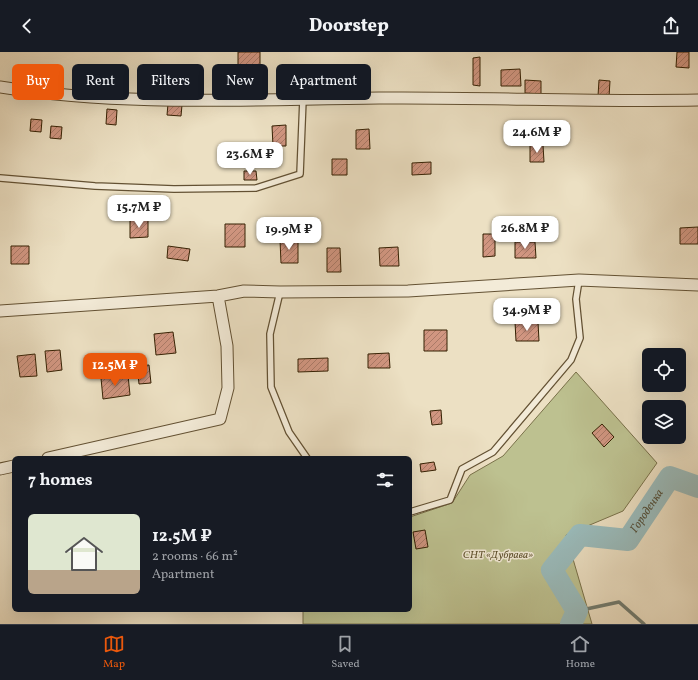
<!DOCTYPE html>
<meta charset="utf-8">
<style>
body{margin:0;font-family:Vollkorn,serif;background:#242831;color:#f1f3f6;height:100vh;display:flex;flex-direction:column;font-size:15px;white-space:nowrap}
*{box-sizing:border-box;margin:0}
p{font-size:13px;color:#9ea1a6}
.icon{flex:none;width:22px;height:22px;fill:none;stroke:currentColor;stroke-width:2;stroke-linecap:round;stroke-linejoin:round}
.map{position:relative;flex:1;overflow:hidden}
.drawer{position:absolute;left:12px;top:404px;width:400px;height:156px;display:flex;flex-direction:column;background:#171b24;border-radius:6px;box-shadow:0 4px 16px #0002}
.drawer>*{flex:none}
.banner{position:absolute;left:12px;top:12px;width:400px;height:36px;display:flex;gap:8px}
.fabs{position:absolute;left:642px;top:296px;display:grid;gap:8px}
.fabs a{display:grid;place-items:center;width:44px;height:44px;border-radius:6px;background:#171b24;box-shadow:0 4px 16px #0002;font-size:20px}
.price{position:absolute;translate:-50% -34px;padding:0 9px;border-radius:8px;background:#fff;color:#222;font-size:13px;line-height:26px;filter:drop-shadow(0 1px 2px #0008)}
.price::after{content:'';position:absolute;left:50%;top:24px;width:12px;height:9px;margin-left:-6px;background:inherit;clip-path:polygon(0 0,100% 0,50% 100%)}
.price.current{background:#ea580c;color:#fff}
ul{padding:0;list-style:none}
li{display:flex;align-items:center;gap:12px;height:100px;padding:0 16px}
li+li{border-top:1px solid #363941}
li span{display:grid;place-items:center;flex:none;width:112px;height:80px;border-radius:6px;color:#555}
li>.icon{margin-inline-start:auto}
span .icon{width:48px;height:48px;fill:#fffc;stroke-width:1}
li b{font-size:17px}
h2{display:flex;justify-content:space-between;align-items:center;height:48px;padding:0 16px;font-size:17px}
.chip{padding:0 14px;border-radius:6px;background:#171b24;box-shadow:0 4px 16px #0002;font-size:14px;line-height:36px}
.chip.current{background:#ea580c;color:#fff}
header{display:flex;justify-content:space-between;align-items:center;height:52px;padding:0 16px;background:#171b24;font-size:18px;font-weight:800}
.tabs{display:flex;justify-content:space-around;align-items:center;height:56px;border-top:1px solid #363941;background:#171b24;font-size:11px;color:#9ea1a6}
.tabs a{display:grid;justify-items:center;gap:2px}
.tabs .current{color:#ea580c}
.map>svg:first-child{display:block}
.green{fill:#bdc190;stroke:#79714a}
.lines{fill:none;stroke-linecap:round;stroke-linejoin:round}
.stream{stroke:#727d71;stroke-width:3.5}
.river{stroke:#9abbbb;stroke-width:22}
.building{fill:url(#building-hatch);stroke:#352103}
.lane-casing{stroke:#635133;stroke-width:8}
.street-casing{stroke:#635133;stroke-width:13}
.lane{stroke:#f3ebd8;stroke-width:5.5}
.street{stroke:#f3ebd8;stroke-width:11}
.labels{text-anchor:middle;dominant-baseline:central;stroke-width:3;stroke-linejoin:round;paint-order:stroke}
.park-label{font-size:11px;font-style:italic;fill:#5e512d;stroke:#f3ebd8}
.water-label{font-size:12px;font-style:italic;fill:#534f3a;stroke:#f3ebd8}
</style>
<header><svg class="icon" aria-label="back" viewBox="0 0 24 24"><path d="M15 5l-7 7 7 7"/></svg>Doorstep<svg class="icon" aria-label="share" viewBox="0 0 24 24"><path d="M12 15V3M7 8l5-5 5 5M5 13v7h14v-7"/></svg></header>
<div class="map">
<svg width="698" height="572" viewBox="0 0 698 572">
<defs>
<pattern id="building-hatch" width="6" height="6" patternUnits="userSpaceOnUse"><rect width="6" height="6" fill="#d19681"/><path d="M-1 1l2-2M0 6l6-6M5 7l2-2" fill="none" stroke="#aa7a67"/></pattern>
</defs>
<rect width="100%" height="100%" fill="#ece0c3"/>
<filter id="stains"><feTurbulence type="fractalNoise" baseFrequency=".005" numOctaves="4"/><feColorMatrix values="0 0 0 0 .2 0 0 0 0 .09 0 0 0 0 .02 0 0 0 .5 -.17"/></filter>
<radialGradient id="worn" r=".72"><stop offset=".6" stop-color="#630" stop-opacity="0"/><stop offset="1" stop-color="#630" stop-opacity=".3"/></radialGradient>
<path class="green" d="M576,320L657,411L623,459L566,483L592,572H303V558H410V465L452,451L470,423L503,404Z"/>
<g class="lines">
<path class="stream" d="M577,559L619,550L644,572"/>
<path class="river" id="s1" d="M571,572L577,559L552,518L580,483L628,488L670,425L698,435"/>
</g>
<path class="building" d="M238,0H260V14H238Z
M677,0H689V16L676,15Z
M480,5V34L473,33V6Z
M49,17L63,18L62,31L48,29Z
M520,17L521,34H501V18Z
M99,18L100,32H84V19Z
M289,26H295V39H289Z
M525,28L541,29V42L525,41Z
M599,28L610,29L609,45L598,44Z
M168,52L182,53L181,64L167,63Z
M107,57L117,58L116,73L106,72Z
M31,67L42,68L41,80L30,79Z
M286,73V94H273L272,74Z
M51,74L62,75L61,87L50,86Z
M369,77L370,97H356V78Z
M530,93H543L544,110H530Z
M332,107H347V123H332Z
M431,110V122L412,123V111Z
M244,119H256L257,128H244Z
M130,168H148V185L130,186Z
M225,172H245V195H225Z
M698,175V192H680V176Z
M483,182H495V204L483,205Z
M298,187V211H281L280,188Z
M515,190H535L536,206H515Z
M11,194H29V212H11Z
M168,194L190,197L188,209L167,206Z
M398,195L399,214H380L379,196Z
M327,196H340L341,220H327Z
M515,270H538L539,289H516Z
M424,278H447V299H424Z
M173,280L176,301L156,303L154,282Z
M60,298L62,318L47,320L45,299Z
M389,301L390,316H368V302Z
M35,302L37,324L20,325L17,304Z
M328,306V319L298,320V307Z
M149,313L151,331L139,332L137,314Z
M128,323L130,343L103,347L101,326Z
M441,358L442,372L432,373L430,359Z
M602,372L614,385L604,395L592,381Z
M434,410L436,418L421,420L420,412Z
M425,478L428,495L416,497L413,480Z"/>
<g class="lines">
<g class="lane-casing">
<path id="lane" d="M0,126L95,134L174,137L256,136L300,122L303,47
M280,240L270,282L271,335L289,380L307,406
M410,460L450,448L462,417L493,400L571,308L580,286L576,247L579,228"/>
</g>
<g class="street-casing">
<path id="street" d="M0,35C125,55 253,47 379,46C485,45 591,50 698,48
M0,259L218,244L244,239L280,240L408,239L579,228L698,233
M48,406L220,367L228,336L227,294L218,244
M0,417L14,414"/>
</g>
<use href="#lane" class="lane"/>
<use href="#street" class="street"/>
</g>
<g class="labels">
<g class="park-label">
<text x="498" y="503">СНТ «Дубрава»</text>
</g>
<g class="water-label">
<text stroke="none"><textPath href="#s1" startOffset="190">Городенка</textPath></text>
</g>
</g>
<rect width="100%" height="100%" filter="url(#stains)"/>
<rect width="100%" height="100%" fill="url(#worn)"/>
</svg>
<div class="fabs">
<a><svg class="icon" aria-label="locate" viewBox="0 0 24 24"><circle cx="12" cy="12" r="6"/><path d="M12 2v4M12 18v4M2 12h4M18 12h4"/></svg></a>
<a><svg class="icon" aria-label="layers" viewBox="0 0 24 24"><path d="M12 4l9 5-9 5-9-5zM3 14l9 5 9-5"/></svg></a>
</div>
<b class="price" style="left:537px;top:102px">24.6M ₽</b>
<b class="price" style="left:250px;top:124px">23.6M ₽</b>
<b class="price" style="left:139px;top:177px">15.7M ₽</b>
<b class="price" style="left:525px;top:198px">26.8M ₽</b>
<b class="price" style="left:289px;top:199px">19.9M ₽</b>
<b class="price" style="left:527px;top:280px">34.9M ₽</b>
<b class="price current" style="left:115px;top:335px">12.5M ₽</b>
<div class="banner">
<a class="chip current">Buy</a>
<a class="chip">Rent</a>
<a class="chip">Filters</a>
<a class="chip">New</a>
<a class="chip">Apartment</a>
</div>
<section class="drawer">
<h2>7 homes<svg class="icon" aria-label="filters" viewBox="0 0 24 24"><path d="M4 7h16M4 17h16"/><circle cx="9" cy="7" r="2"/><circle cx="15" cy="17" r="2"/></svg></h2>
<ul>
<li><span style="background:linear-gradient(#dfe7d0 70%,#b9a48a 0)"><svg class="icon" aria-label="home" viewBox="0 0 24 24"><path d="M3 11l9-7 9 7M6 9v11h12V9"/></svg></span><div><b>12.5M ₽</b><p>2 rooms · 66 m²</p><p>Apartment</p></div></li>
</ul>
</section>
</div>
<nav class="tabs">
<a class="current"><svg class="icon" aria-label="map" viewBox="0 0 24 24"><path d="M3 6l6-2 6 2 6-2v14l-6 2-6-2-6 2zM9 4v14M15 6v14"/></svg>Map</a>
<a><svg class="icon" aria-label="saved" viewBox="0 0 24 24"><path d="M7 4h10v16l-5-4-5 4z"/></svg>Saved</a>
<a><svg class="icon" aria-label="home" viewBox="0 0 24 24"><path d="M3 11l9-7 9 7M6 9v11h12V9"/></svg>Home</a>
</nav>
